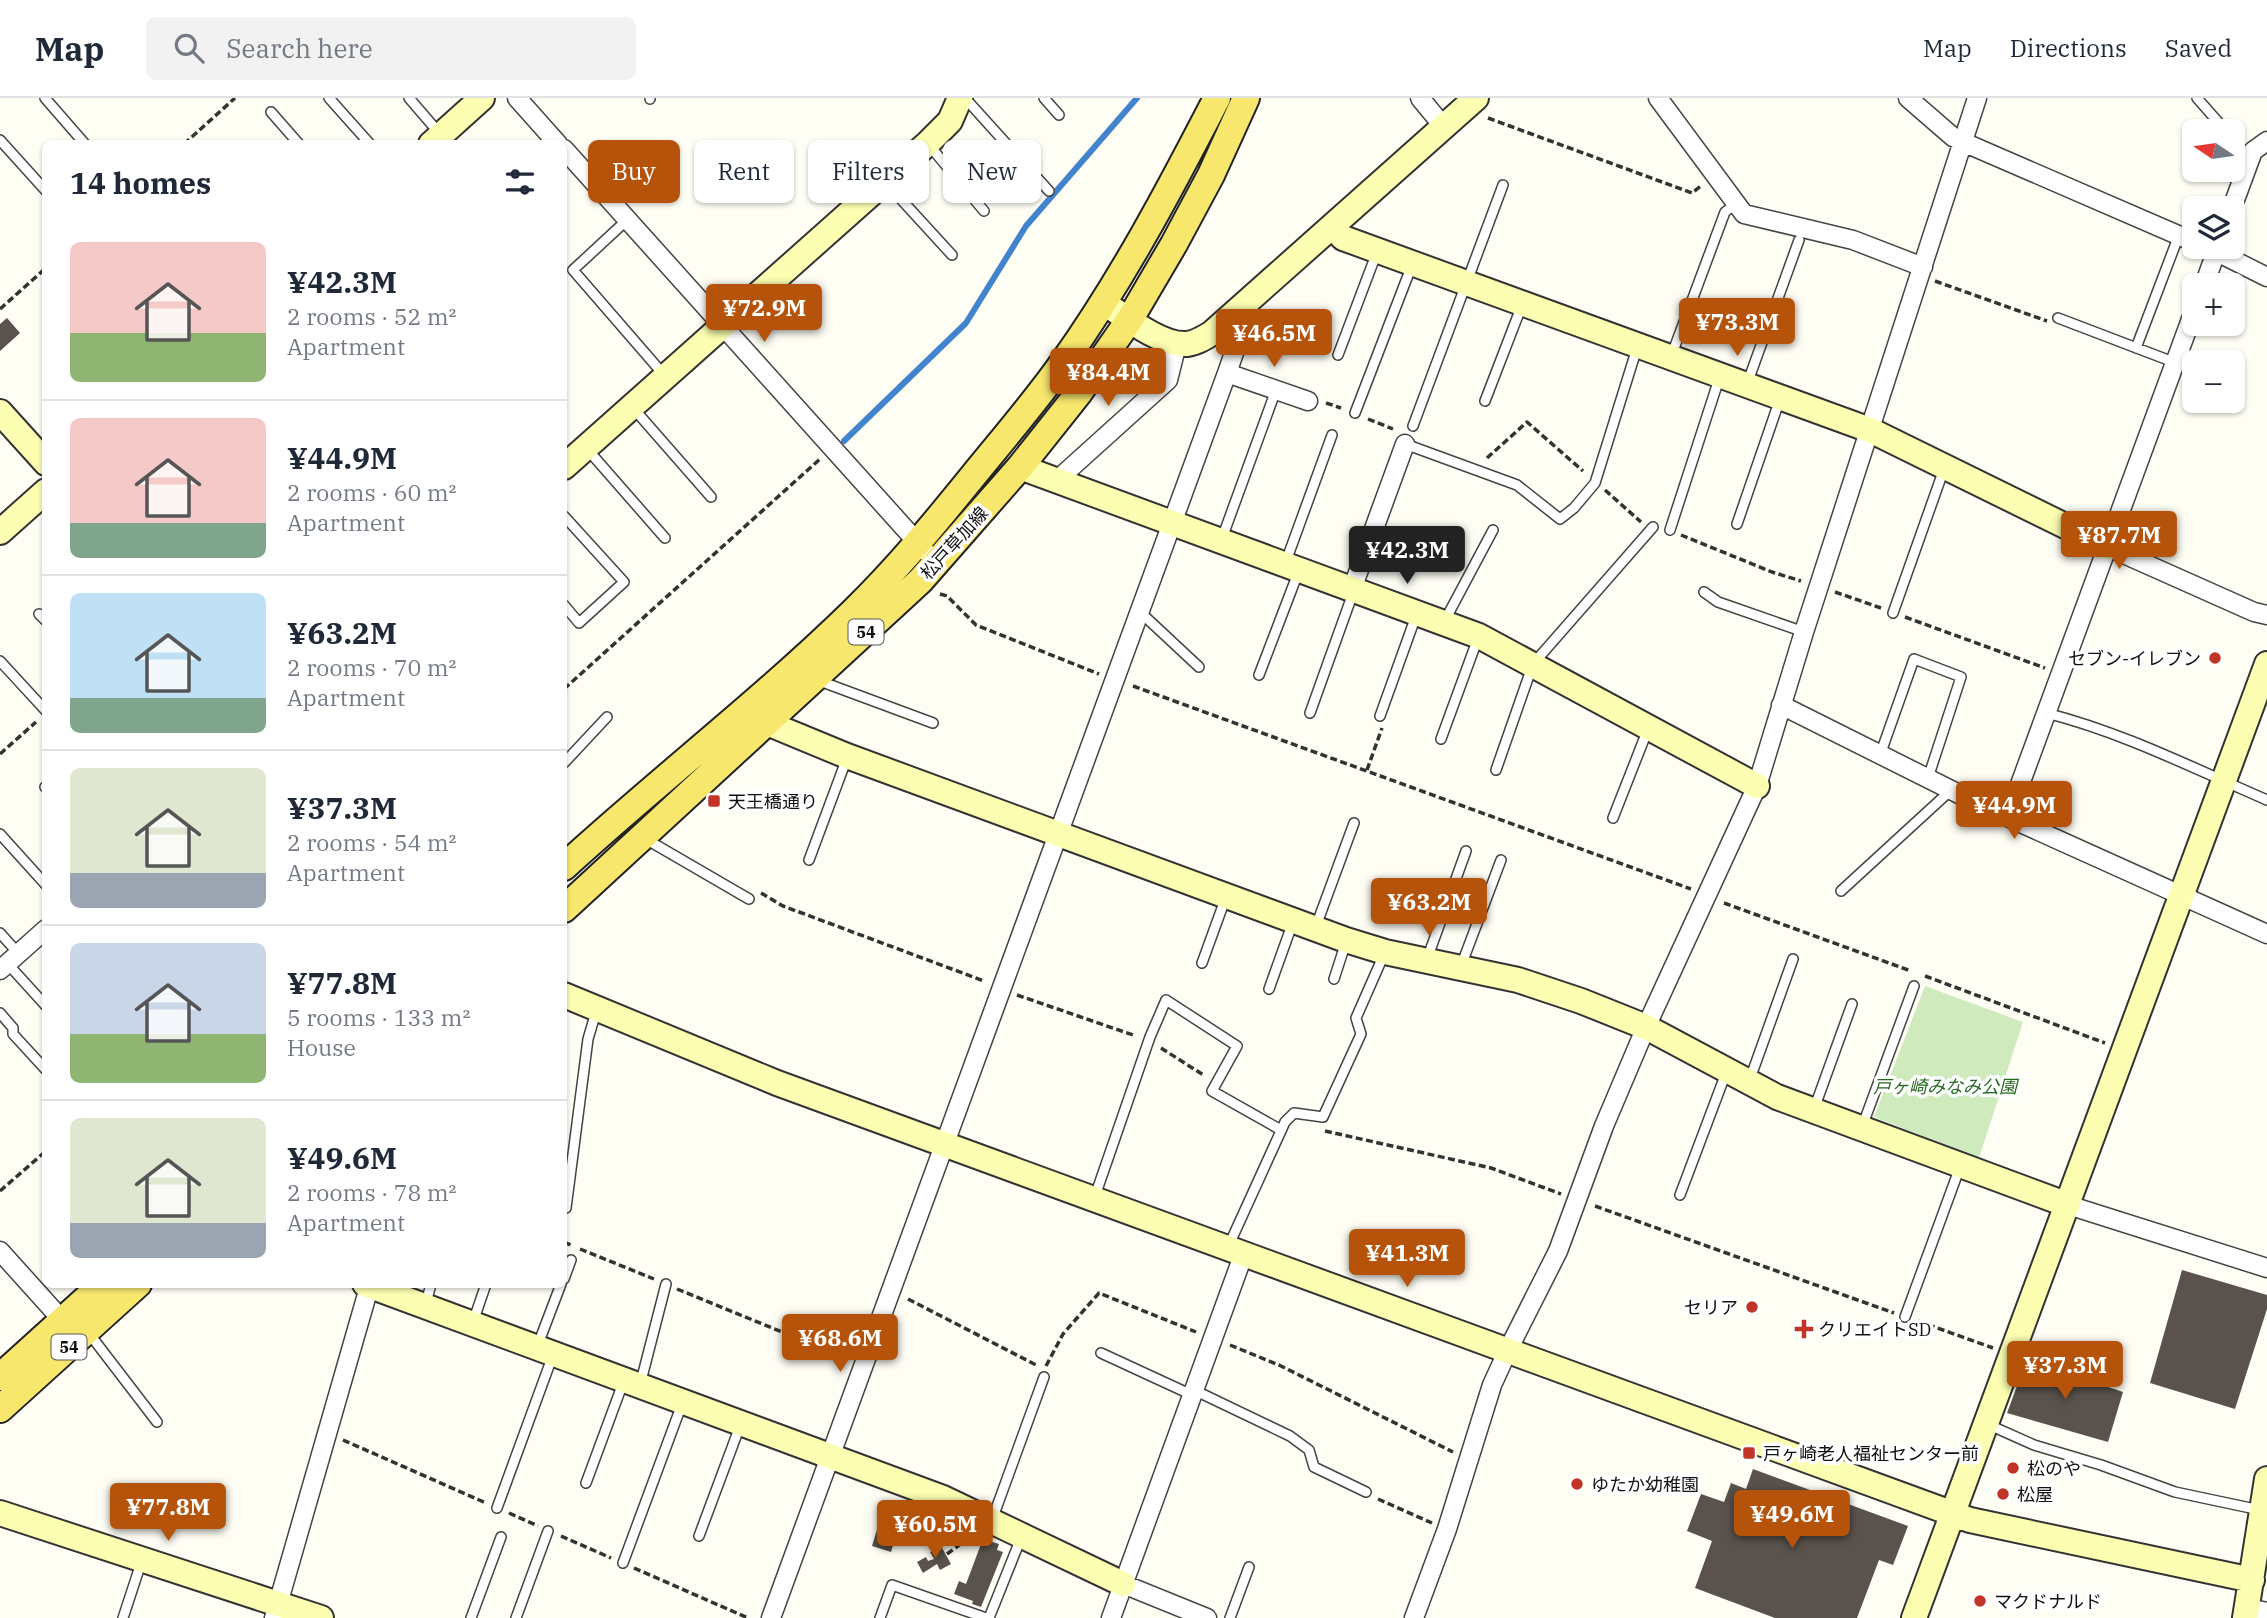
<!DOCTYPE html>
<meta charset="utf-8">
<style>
body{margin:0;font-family:"IBM Plex Serif","Noto Sans JP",serif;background:#f2f2f3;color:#1f2937;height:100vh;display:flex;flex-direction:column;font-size:26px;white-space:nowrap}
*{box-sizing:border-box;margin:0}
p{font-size:23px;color:#747a83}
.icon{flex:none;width:38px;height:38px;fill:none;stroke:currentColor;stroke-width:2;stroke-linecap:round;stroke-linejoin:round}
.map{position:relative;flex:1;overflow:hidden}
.panel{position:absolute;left:42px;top:42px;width:525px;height:1148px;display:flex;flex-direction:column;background:#fff;border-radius:10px;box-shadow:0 2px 5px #0004}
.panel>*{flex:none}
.guide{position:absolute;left:588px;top:42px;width:665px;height:63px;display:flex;gap:14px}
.needle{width:46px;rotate:283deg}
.buttons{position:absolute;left:2182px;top:21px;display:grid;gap:14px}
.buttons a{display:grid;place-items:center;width:63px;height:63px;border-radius:10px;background:#fff;box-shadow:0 2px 5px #0004;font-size:35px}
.price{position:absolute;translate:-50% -60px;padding:0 16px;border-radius:7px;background:#b45309;color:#fff;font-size:23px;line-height:46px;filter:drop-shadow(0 2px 4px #0008)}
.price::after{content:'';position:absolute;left:50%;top:42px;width:21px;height:16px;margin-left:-10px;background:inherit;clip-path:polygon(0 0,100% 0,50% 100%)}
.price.current{background:#222;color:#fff}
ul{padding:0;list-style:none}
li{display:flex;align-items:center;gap:21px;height:175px;padding:0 28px}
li+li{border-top:2px solid #e0e1e3}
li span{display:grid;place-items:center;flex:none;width:196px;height:140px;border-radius:10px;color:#555}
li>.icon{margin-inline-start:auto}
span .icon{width:84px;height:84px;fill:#fffc;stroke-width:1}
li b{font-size:30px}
h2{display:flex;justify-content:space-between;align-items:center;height:84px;padding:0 28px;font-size:30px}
.chip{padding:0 24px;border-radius:10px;background:#fff;box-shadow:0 2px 5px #0004;font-size:24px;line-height:63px}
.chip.current{background:#b45309;color:#fff}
header{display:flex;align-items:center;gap:42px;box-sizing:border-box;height:98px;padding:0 35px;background:#fff;border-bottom:2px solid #e0e1e3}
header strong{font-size:33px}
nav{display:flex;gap:38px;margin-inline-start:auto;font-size:24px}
.search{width:490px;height:63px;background:#f2f2f3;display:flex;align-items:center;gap:18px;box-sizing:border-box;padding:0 24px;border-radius:10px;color:#747a83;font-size:26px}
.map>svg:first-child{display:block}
.green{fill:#cfeabd}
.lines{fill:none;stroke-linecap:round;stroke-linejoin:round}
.stream{stroke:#4183cc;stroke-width:6}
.building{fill:#5a534d}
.lane-casing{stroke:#444;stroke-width:12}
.street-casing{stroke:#444;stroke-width:21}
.secondary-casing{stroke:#333;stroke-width:28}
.primary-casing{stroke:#222;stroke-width:30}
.path{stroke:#333;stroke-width:3.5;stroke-dasharray:7 3.5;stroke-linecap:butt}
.lane{stroke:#fff;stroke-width:9}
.street{stroke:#fff;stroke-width:18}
.secondary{stroke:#fcfeb1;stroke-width:24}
.primary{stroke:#f7e76d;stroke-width:26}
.poi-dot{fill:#c13529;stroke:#fff;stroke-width:2.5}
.labels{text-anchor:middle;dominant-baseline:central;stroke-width:7;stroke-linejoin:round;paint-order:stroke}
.shield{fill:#fff;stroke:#585858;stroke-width:2}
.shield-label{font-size:16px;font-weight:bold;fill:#111}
.street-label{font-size:18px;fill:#111;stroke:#fff}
.poi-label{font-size:18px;fill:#111;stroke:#fff;text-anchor:start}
.park-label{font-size:18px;font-style:italic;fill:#266920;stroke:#fff}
</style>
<header>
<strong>Map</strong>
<div class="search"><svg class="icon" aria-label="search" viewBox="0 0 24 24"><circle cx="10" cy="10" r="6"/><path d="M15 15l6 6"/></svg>Search here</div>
<nav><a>Map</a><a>Directions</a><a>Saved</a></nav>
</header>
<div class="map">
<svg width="2267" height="1520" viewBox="0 0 2267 1520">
<rect width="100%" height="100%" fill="#fffef5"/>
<path class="green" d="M1925,888L2023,924L1979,1060L1874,1019Z"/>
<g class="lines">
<path class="stream" d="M844,343L966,225L1026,128L1137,0"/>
</g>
<path class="building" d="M7,220L20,235L0,253V226Z
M2182,1172L2267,1197V1211L2235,1311L2150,1285Z
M2027,1261L2123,1294L2108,1344L2007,1315Z
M1753,1371L1908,1428L1893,1467L1879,1462L1857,1520H1775L1695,1490L1712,1443L1687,1433L1701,1396L1724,1404L1731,1385L1746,1391Z
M879,1425L898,1431L891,1454L872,1448Z
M989,1443L999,1446L997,1452L1003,1454L981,1509L972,1506L973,1503L954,1496L959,1483L966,1486L981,1446L987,1448Z
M941,1448L951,1466L940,1472L937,1466L923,1475L917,1464L926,1459L928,1463L934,1461L930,1454Z"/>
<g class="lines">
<g class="lane-casing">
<path id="lane" d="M45,0L85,46
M329,0L370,46
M409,0L440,36
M650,0V1
M965,0L1049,93
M1044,0L1059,17
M2197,0L2226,33
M271,14L299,46
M0,42L46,93
M2233,42L2250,61
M929,47L984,113
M887,86L952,157
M627,122L573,172L664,277
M2058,220L2176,265
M2136,250L2179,137
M1672,256L1725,114L1737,105
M1338,257L1377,154
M1747,286L1799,142
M1485,303L1522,207
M634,311L711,399
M1355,315L1412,167
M1413,328L1503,87
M1405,346L1517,387L1560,421L1574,410L1595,385L1637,250
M588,352L665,440
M564,418L624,484L579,525L564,507
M1737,426L1780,301
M1670,432L1719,281
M1221,443L1276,292
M1285,466L1332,337
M1704,494L1718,504L1804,534
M1139,513L1199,569
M1893,515L1944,371
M39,516L46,523
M1444,524L1493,432
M0,563L46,613
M1259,577L1298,475
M817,582L933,625
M1310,615L1353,495
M2046,615C2122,634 2195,671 2267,702
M1380,618L1416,518
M1441,641L1478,540
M1880,657L1914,561L1961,579L1928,680
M564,665L607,619
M1496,672L1533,566L1653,429
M45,689H46
M1613,720L1648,631
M0,736L46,787
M644,740L749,801
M809,762L847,660
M1841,793L1950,693
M1316,828L1354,725
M0,835L18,855
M1427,861L1466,753
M7,865L46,908
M1202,865L1226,799
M1461,868L1501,762
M1334,881L1346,844
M1269,891L1293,824
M0,915L13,930V936L46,972
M1750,981L1793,861
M1814,1011L1852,906
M1862,1029L1914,888
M1680,1097L1726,975
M1095,1098L1150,939L1166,902L1237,948L1212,993L1281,1032
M564,1109L566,1110L588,941L596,914
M1229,1147L1285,1024L1294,1015L1323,1019L1361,936L1356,920L1385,854
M564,1181L571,1162
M426,1205L431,1186
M1905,1219L1960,1069
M473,1224L486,1186
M88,1234L157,1324
M537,1249L561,1186
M1101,1255L1192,1297
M640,1287L666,1186
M1194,1292L1290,1338L1309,1352L1314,1369L1366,1394
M1987,1326L2034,1347L2101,1367L2175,1394L2260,1412
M586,1385L623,1285
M497,1410L553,1257
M992,1422L1044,1279
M699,1438L740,1328
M623,1465L682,1306
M123,1520L142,1462
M471,1520L501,1439
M516,1520L548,1433
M880,1520L892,1487L986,1520
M989,1520L1021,1440
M1230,1520L1249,1469"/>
</g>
<g class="street-casing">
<path id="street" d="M517,0L558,46
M1420,0L1443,28
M1658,0L1744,116L1853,142L1923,169
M1908,0L1953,39L1963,44L2194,144
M564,51L925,453
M2232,110L2253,53L2267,43
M2207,149L2267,179
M2204,187L2218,149
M1227,275L1308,303
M1055,384L1168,282L1177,246
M2108,449L2254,514L2267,517
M1352,491L1405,346
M1781,607L1983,708L2267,836
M2008,719L2194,213
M0,872L46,831
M2068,1107L2267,1170
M0,1153L63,1223
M1123,1486L1207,1520
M2247,1510L2267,1514
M274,1520L370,1186
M771,1520L1227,275L1242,232L1240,210
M1111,1520L1244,1155
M1414,1520L1447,1431L1492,1287L1508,1252L1558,1153L1604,1028L1646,929L1757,688L1804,534L1977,0"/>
</g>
<g class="secondary-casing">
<path id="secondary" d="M431,46L482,0
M1332,128L1343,140L1870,332L2108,449
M1103,204C1124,218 1161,248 1187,246C1196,245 1204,240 1212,235L1476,0
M0,314L46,365
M564,369L927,46L950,23L960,0
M1020,369L1479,538L1757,688
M0,434L46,393
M767,625L847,658L1346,842L1385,854L1518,882L1581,903L1646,929L1777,999L2068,1107
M564,897L777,985L1970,1422L2252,1482
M365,1186L943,1400L1123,1486
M0,1415L321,1520
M1914,1520L2267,566
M2245,1520L2267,1381"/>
</g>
<g class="primary-casing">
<path id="primary" d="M564,769C659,682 762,603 854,513C897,471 935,425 973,378C1003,341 1035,304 1062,266C1122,182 1170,91 1217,0
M564,811L920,483L1020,369L1078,296L1130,221L1174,146L1211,77L1246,0
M0,1279L103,1186
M0,1311L138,1186"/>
</g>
<path class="path" d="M1488,20L1692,95L1702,87
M184,46L235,0
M1935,183L2047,223
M0,211L46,170
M1326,305L1341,310
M1368,321L1393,331
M1487,360L1527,324L1583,373
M1605,392L1641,424
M1681,437L1772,474L1801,483
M1835,494L1881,510
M940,496L947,498L976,527L1099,576
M1905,519L2045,570
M1133,588L1691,791
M564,591L820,361
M0,656L36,624
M1367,672L1382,630
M761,795L783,808L984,883
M1724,805L1911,873
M1925,878L2105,945
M1017,897L1136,938
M1161,950L1205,978
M1325,1033L1491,1070L1561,1096
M0,1093L46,1053
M1595,1108L1894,1215
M564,1144L573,1148
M580,1151L654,1181
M677,1191L848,1261
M908,1201L1038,1268
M1918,1223L1993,1250
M1230,1247L1281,1268L1453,1354
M1046,1268L1063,1236L1099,1195L1196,1234
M343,1342L486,1405
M1378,1401L1432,1425
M509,1415L538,1428
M561,1438L611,1460
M947,1456L970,1439
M634,1470L748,1520"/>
<use href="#lane" class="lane"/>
<use href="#street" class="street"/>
<use href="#secondary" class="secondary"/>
<use href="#primary" class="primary"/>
</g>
<g class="poi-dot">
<circle cx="2215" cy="560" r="7"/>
<rect x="707" y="696" width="14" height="14" rx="3.5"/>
<circle cx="1752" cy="1209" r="7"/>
<path d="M1800.5 1220.5h7v7h7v7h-7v7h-7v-7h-7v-7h7z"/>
<rect x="1742" y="1348" width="14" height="14" rx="3.5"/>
<circle cx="2013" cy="1370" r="7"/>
<circle cx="1577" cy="1386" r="7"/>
<circle cx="2003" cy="1396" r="7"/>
<circle cx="1980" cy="1503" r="7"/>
</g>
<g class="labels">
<g class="shield">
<rect x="848.5" y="521.5" width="35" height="25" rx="5"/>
<rect x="51.5" y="1236.5" width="35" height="25" rx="5"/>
</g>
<g class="shield-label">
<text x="866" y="534">54</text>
<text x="69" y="1249">54</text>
</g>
<g class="street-label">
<text transform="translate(954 445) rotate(-48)">松戸草加線</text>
</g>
<g class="poi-label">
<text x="2201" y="560" text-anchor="end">セブン-イレブン</text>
<text x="728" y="703">天王橋通り</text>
<text x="1738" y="1209" text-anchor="end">セリア</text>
<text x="1818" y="1231">クリエイトSD</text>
<text x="1763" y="1355">戸ヶ崎老人福祉センター前</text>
<text x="2027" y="1370">松のや</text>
<text x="1591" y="1386">ゆたか幼稚園</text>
<text x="2017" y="1396">松屋</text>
<text x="1994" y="1503">マクドナルド</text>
</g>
<g class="park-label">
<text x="1945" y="988">戸ヶ崎みなみ公園</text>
</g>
</g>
</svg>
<div class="buttons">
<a><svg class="needle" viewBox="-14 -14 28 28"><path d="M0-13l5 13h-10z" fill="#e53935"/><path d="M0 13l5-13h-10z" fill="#747a83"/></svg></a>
<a><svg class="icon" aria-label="layers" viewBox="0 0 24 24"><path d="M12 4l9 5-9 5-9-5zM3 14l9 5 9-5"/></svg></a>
<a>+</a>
<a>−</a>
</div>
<b class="price" style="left:764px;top:246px">¥72.9M</b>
<b class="price" style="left:1737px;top:260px">¥73.3M</b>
<b class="price" style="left:1274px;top:271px">¥46.5M</b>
<b class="price" style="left:1108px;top:310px">¥84.4M</b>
<b class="price" style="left:2119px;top:473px">¥87.7M</b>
<b class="price current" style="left:1407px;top:488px">¥42.3M</b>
<b class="price" style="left:2014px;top:743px">¥44.9M</b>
<b class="price" style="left:1429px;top:840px">¥63.2M</b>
<b class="price" style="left:1407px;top:1191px">¥41.3M</b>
<b class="price" style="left:840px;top:1276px">¥68.6M</b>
<b class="price" style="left:2065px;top:1303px">¥37.3M</b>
<b class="price" style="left:168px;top:1445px">¥77.8M</b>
<b class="price" style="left:1792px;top:1452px">¥49.6M</b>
<b class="price" style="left:935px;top:1462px">¥60.5M</b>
<div class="guide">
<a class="chip current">Buy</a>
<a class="chip">Rent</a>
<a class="chip">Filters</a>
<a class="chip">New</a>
</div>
<section class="panel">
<h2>14 homes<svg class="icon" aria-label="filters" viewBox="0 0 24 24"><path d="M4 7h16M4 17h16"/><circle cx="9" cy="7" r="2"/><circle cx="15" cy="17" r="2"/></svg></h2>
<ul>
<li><span style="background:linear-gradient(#f6c9c9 65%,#8fb573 0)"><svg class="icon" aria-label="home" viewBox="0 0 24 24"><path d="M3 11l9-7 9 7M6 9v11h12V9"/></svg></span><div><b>¥42.3M</b><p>2 rooms · 52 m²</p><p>Apartment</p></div></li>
<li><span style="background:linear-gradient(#f6c9c9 75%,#7fa58c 0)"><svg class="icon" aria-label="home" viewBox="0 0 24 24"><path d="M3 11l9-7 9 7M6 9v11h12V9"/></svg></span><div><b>¥44.9M</b><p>2 rooms · 60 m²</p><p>Apartment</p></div></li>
<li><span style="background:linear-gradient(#bfe0f5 75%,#7fa58c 0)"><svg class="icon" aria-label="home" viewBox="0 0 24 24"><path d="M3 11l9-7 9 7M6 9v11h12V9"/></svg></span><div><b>¥63.2M</b><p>2 rooms · 70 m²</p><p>Apartment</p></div></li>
<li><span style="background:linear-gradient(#dfe7d0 75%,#9aa5b1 0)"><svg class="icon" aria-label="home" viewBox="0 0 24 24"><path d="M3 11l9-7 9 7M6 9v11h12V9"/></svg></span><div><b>¥37.3M</b><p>2 rooms · 54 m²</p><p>Apartment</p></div></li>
<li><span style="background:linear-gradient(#c9d6e8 65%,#8fb573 0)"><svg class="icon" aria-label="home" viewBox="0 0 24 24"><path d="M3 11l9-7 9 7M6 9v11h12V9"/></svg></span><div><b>¥77.8M</b><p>5 rooms · 133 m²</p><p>House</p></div></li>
<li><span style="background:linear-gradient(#dfe7d0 75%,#9aa5b1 0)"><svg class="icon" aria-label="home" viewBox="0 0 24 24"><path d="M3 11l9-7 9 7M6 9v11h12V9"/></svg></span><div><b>¥49.6M</b><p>2 rooms · 78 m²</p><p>Apartment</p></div></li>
</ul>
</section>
</div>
